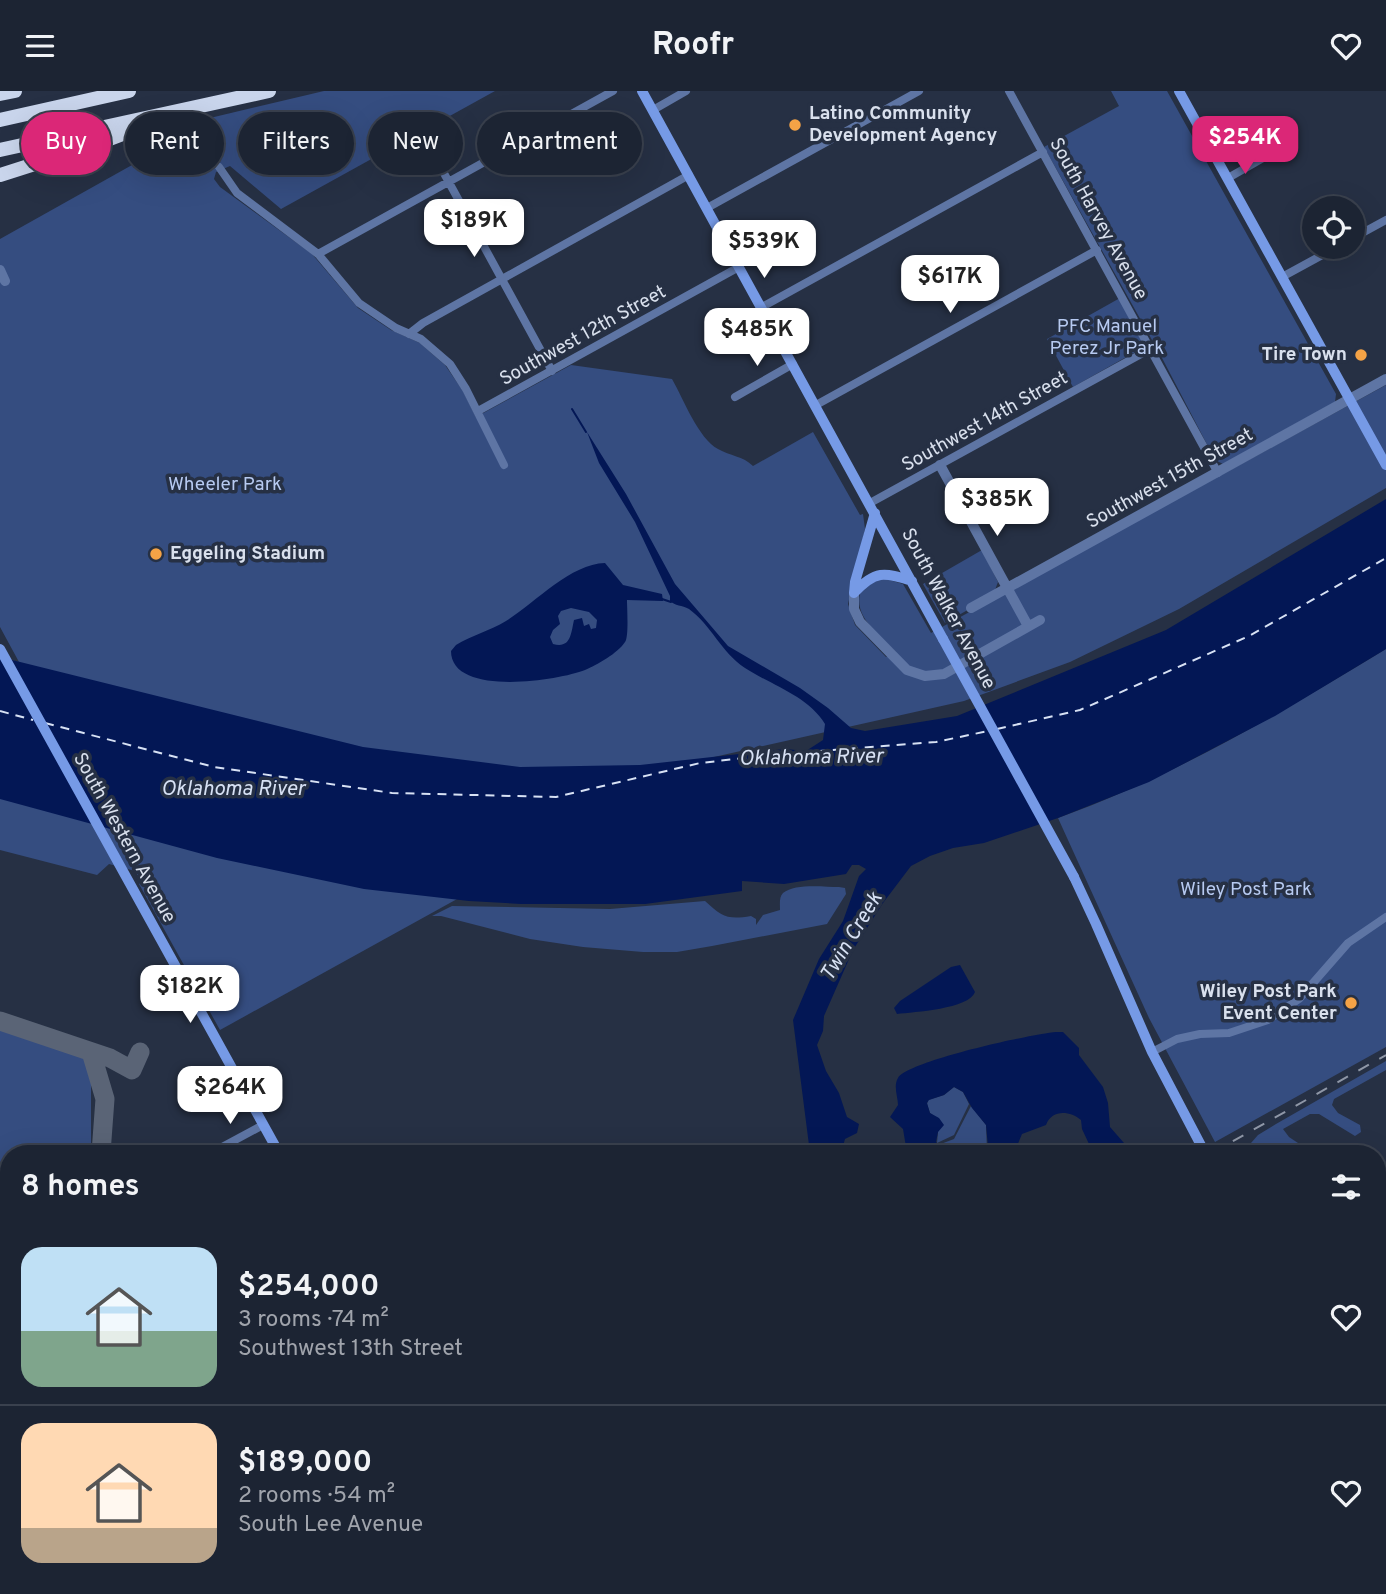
<!DOCTYPE html>
<meta charset="utf-8">
<style>
body{margin:0;font-family:Overpass,sans-serif;background:#29303f;color:#f1f3f6;height:100vh;display:flex;flex-direction:column;font-size:26px;white-space:nowrap}
*{box-sizing:border-box;margin:0}
p{font-size:23px;color:#a0a4ac}
.icon{flex:none;width:38px;height:38px;fill:none;stroke:currentColor;stroke-width:2;stroke-linecap:round;stroke-linejoin:round}
.map{position:relative;flex:1;overflow:hidden}
.details{position:absolute;left:0px;top:1054px;width:1386px;height:450px;display:flex;flex-direction:column;background:#1c2433;border-radius:28px 28px 0 0;box-shadow:0 7px 28px #0002,0 0 0 2px #3a414e}
.details>*{flex:none}
.banner{position:absolute;left:21px;top:21px;width:700px;height:63px;display:flex;gap:14px}
.controls{position:absolute;left:1302px;top:105px;display:grid;gap:14px}
.controls a{display:grid;place-items:center;width:63px;height:63px;border-radius:50%;background:#1c2433;box-shadow:0 7px 28px #0002,0 0 0 2px #3a414e;font-size:35px}
.price{position:absolute;translate:-50% -60px;padding:0 16px;border-radius:14px;background:#fff;color:#222;font-size:23px;line-height:46px;filter:drop-shadow(0 2px 4px #0008)}
.price::after{content:'';position:absolute;left:50%;top:42px;width:21px;height:16px;margin-left:-10px;background:inherit;clip-path:polygon(0 0,100% 0,50% 100%)}
.price.selected{background:#db2777;color:#fff}
ul{padding:0;list-style:none}
li{display:flex;align-items:center;gap:21px;height:175px;padding:0 21px}
li+li{border-top:2px solid #3a414e}
li span{display:grid;place-items:center;flex:none;width:196px;height:140px;border-radius:21px;color:#555}
li>.icon{margin-inline-start:auto}
span .icon{width:84px;height:84px;fill:#fffc;stroke-width:1}
li b{font-size:30px}
h2{display:flex;justify-content:space-between;align-items:center;height:84px;padding:0 21px;font-size:30px}
.pill{padding:0 24px;border-radius:32px;background:#1c2433;box-shadow:0 7px 28px #0002,0 0 0 2px #3a414e;font-size:24px;line-height:63px}
.pill.selected{background:#db2777;color:#fff}
header{display:flex;justify-content:space-between;align-items:center;height:91px;padding:0 21px;background:#1c2433;font-size:32px;font-weight:700}
.map>svg:first-child{display:block}
.green{fill:#354d80}
.water{fill:#031755;fill-rule:evenodd}
.lines{fill:none;stroke-linecap:round;stroke-linejoin:round}
.stream{stroke:#031755;stroke-width:2}
.ferry{stroke:#d7e1f4;stroke-width:2;stroke-dasharray:9 7;stroke-linecap:butt}
.taxiway{stroke:#5a6476;stroke-width:19}
.runway{stroke:#5a6476;stroke-width:46}
.minor{stroke:#5e75a4;stroke-width:8}
.tertiary{stroke:#5e75a4;stroke-width:10}
.secondary{stroke:#769ae6;stroke-width:10}
.motorway{stroke:#c9d5ec;stroke-width:14}
.rail{stroke:#8f97a7;stroke-width:2;stroke-dasharray:12 12;stroke-linecap:butt}
.secondary-bridge{stroke:#769ae6;stroke-width:10}
.poi-dot{fill:#f5a346;stroke:#263044;stroke-width:2.5}
.labels{text-anchor:middle;dominant-baseline:central;stroke-width:7;stroke-linejoin:round;paint-order:stroke}
.poi-label{font-size:19px;font-weight:bold;fill:#d9e0ed;stroke:#263044;text-anchor:start}
.street-label{font-size:19px;fill:#d9e0ed;stroke:#263044}
.park-label{font-size:19px;fill:#b7caf1;stroke:#263044}
.water-label{font-size:21px;font-style:italic;fill:#d7e1f4;stroke:#263044}
</style>
<header><svg class="icon" aria-label="menu" viewBox="0 0 24 24"><path d="M4 6h16M4 12h16M4 18h16"/></svg>Roofr<svg class="icon" aria-label="heart" viewBox="0 0 24 24"><path d="M12 20l-8-8c-3-5 5-10 8-4 3-6 11-1 8 4z"/></svg></header>
<div class="map">
<svg width="1386" height="1503" viewBox="0 0 1386 1503">
<rect width="100%" height="100%" fill="#263044"/>
<path class="green" d="M324,0H495L419,42L414,35L400,43L404,50L281,118L230,75L216,81L214,88L220,96L312,163L358,217L391,239L420,252L430,261L445,274L463,300L476,326L571,274L672,288C684,309 698,347 718,358C730,365 743,365 753,375L813,341L860,424L863,423L865,438L848,513L855,534L886,566L896,561C879,543 850,524 862,497L879,486L903,493L931,542L1386,294V397L1179,518L1070,571L964,610L714,666L220,939L139,793L142,791L135,780L109,773L97,784L0,759V566L19,571L0,536V148L182,46L188,41L189,32Z
M1111,0H1167L1336,303L1335,311L1223,373L1215,369L1212,363L1161,265L1044,56L1119,15Z
M1120,207L1140,244L1144,256L1073,296L1047,248Z
M982,459L998,491L995,499L997,502L945,532L923,493Z
M1386,558V956L1215,1051L1149,927L1058,727C1175,685 1280,622 1386,558Z
M839,796L845,797L846,803L827,833L712,855L677,861H643L583,856L530,848L441,825H432L452,815L610,818L705,810C722,826 728,829 751,825L756,828V834L763,824L780,819C780,813 779,806 783,802C795,792 824,796 839,796Z
M0,936L85,965L91,972V1062H9V1093L0,1081Z
M1386,970V979L1334,1008L1332,1014L1338,1022L1360,1034L1361,1041L1355,1045L1319,1023H1310L1283,1038L1289,1046L1313,1062L1269,1061L1251,1052L1258,1044L1276,1033Z
M954,996L963,1001L969,1013L954,1044L937,1052L938,1041L934,1025L930,1022L927,1013L928,1009L944,1004Z
M971,1015L986,1034L987,1060L983,1062H945L938,1054L954,1048Z
M1377,1097L1386,1099V1238L1377,1242Z"/>
<path class="water" d="M587,341L626,403L675,493L728,555L800,597L828,617L851,637L865,640L957,625L1166,539L1386,408V558L1275,625L1149,691L1058,727L984,752L953,757L930,765L911,775L883,812L853,859L824,925L823,940L817,954L826,980L839,1002L847,1026L859,1033L857,1042L845,1048L841,1062H810L793,929L819,868L843,830L859,785L866,778L859,774H852L846,783L784,793L742,790V800L645,813H521L469,810L364,798L217,767L0,708V566L363,656L520,676L640,674L785,658L806,660L823,649L825,633C808,605 771,594 745,577C722,562 711,534 689,518C682,514 675,515 670,510V505L635,431L599,372Z
M605,472L623,494L662,503L663,510L627,509C627,517 629,546 625,551C618,562 597,574 585,579C557,590 451,606 451,560L456,554C472,544 490,540 506,530C535,512 570,473 605,472ZM571,517L589,521L597,529L596,537L591,538L589,533L584,535L582,527L574,529C571,542 571,558 553,553L550,546L553,539L560,533L558,525L561,520Z
M960,874L975,901C969,918 914,921 897,923L894,917L900,910L951,876Z
M1056,941H1063L1079,957V964L1103,996L1108,1012L1110,1036L1124,1052L1129,1062H1082L1089,1053L1082,1038L1081,1029C1070,1020 1052,1018 1046,1034L1022,1043L1017,1055V1062H983L988,1056L986,1034L972,1017L963,1001L954,996L944,1004L929,1009L927,1012L930,1022L939,1027L944,1034L938,1041L936,1051L945,1062H907L903,1038L890,1026L898,1014C898,1006 893,995 898,987C908,970 1032,943 1056,941Z"/>
<g class="lines">
<path class="stream" d="M572,318L586,341
M662,508L671,511"/>
<path class="ferry" d="M0,620L33,629
M45,632L214,676L392,702L556,706L700,672L780,663L936,651L988,640
M997,638L1080,619L1249,545L1386,467"/>
<path class="taxiway" d="M0,930L110,967L132,979L140,961
M91,961L105,1008L101,1062"/>
<path class="runway" d="M0,1104L9,1114"/>
<path class="minor" d="M1009,0L1218,382
M653,19L686,0
M422,42L552,280
M219,76L237,102L318,163L359,212L396,237L421,248L450,273L466,298L504,374
M1228,87L1277,59
M707,117L919,0
M1353,147L1386,129
M318,163L613,0
M1282,186L1337,156
M762,216L1043,61
M409,243L423,232L689,84
M735,306L793,273
M816,314L1097,159
M478,320L739,176
M870,412L1152,257
M1152,961L1177,948L1200,943L1229,942L1268,929L1299,908L1348,852L1386,826
M211,1062L263,1034
M0,1201L9,1196
M0,1214L9,1209
M0,1233L9,1249
M0,1309L9,1304
M0,1328L9,1344
M1377,1359L1386,1354
M91,1494L96,1503
M955,1494L960,1503
M1207,1494L1211,1503
M170,1503L185,1494
M881,1503L897,1494
M1115,1503L1131,1494
M1362,1503L1386,1490"/>
<path class="tertiary" d="M0,179L5,190
M940,374L1028,535
M854,502V518L860,531L907,579L925,585L944,583L1040,529
M971,517L1386,288"/>
<path class="secondary" d="M642,0L943,548
M1179,0L1386,374
M854,502L855,491L875,422
M854,502C875,479 884,481 912,490
M0,558L279,1062
M1074,786L1096,833L1152,961L1205,1062
M1377,1375L1386,1391
M518,1494L523,1503"/>
<path class="motorway" d="M0,3L15,0
M0,29L129,0
M0,59L269,0
M0,84L94,54L141,36"/>
<path class="rail" d="M1212,1062L1386,964
M414,1503L429,1494"/>
<path class="secondary-bridge" d="M943,548L1074,786"/>
</g>
<g class="poi-dot">
<circle cx="795" cy="34" r="7"/>
<circle cx="1361" cy="264" r="7"/>
<circle cx="156" cy="463" r="7"/>
<circle cx="1351" cy="912" r="7"/>
</g>
<g class="labels">
<g class="poi-label">
<text x="809" y="23">Latino Community<tspan x="809" dy="22">Development Agency</tspan></text>
<text x="1347" y="264" text-anchor="end">Tire Town</text>
<text x="170" y="463">Eggeling Stadium</text>
<text x="1337" y="901" text-anchor="end">Wiley Post Park<tspan x="1337" dy="22">Event Center</tspan></text>
</g>
<g class="street-label">
<text transform="translate(1098 128) rotate(61)">South Harvey Avenue</text>
<text transform="translate(583 245) rotate(-29)">Southwest 12th Street</text>
<text transform="translate(985 331) rotate(-29)">Southwest 14th Street</text>
<text transform="translate(1170 388) rotate(-29)">Southwest 15th Street</text>
<text transform="translate(948 518) rotate(62)">South Walker Avenue</text>
<text transform="translate(124 747) rotate(61)">South Western Avenue</text>
</g>
<g class="park-label">
<text x="1107" y="236">PFC Manuel<tspan x="1107" dy="22">Perez Jr Park</tspan></text>
<text x="225" y="394">Wheeler Park</text>
<text x="1246" y="799">Wiley Post Park</text>
</g>
<g class="water-label">
<text transform="translate(811 667) rotate(-1)">Oklahoma River</text>
<text x="233" y="698">Oklahoma River</text>
<text transform="translate(852 846) rotate(-59)">Twin Creek</text>
</g>
</g>
</svg>
<div class="controls">
<a><svg class="icon" aria-label="locate" viewBox="0 0 24 24"><circle cx="12" cy="12" r="6"/><path d="M12 2v4M12 18v4M2 12h4M18 12h4"/></svg></a>
</div>
<b class="price selected" style="left:1245px;top:85px">$254K</b>
<b class="price" style="left:474px;top:168px">$189K</b>
<b class="price" style="left:764px;top:189px">$539K</b>
<b class="price" style="left:950px;top:224px">$617K</b>
<b class="price" style="left:757px;top:277px">$485K</b>
<b class="price" style="left:997px;top:447px">$385K</b>
<b class="price" style="left:190px;top:934px">$182K</b>
<b class="price" style="left:230px;top:1035px">$264K</b>
<div class="banner">
<a class="pill selected">Buy</a>
<a class="pill">Rent</a>
<a class="pill">Filters</a>
<a class="pill">New</a>
<a class="pill">Apartment</a>
</div>
<section class="details">
<h2>8 homes<svg class="icon" aria-label="filters" viewBox="0 0 24 24"><path d="M4 7h16M4 17h16"/><circle cx="9" cy="7" r="2"/><circle cx="15" cy="17" r="2"/></svg></h2>
<ul>
<li><span style="background:linear-gradient(#bfe0f5 60%,#7fa58c 0)"><svg class="icon" aria-label="home" viewBox="0 0 24 24"><path d="M3 11l9-7 9 7M6 9v11h12V9"/></svg></span><div><b>$254,000</b><p>3 rooms · 74 m²</p><p>Southwest 13th Street</p></div><svg class="icon" aria-label="heart" viewBox="0 0 24 24"><path d="M12 20l-8-8c-3-5 5-10 8-4 3-6 11-1 8 4z"/></svg></li>
<li><span style="background:linear-gradient(#ffd9b3 75%,#b9a48a 0)"><svg class="icon" aria-label="home" viewBox="0 0 24 24"><path d="M3 11l9-7 9 7M6 9v11h12V9"/></svg></span><div><b>$189,000</b><p>2 rooms · 54 m²</p><p>South Lee Avenue</p></div><svg class="icon" aria-label="heart" viewBox="0 0 24 24"><path d="M12 20l-8-8c-3-5 5-10 8-4 3-6 11-1 8 4z"/></svg></li>
</ul>
</section>
</div>
